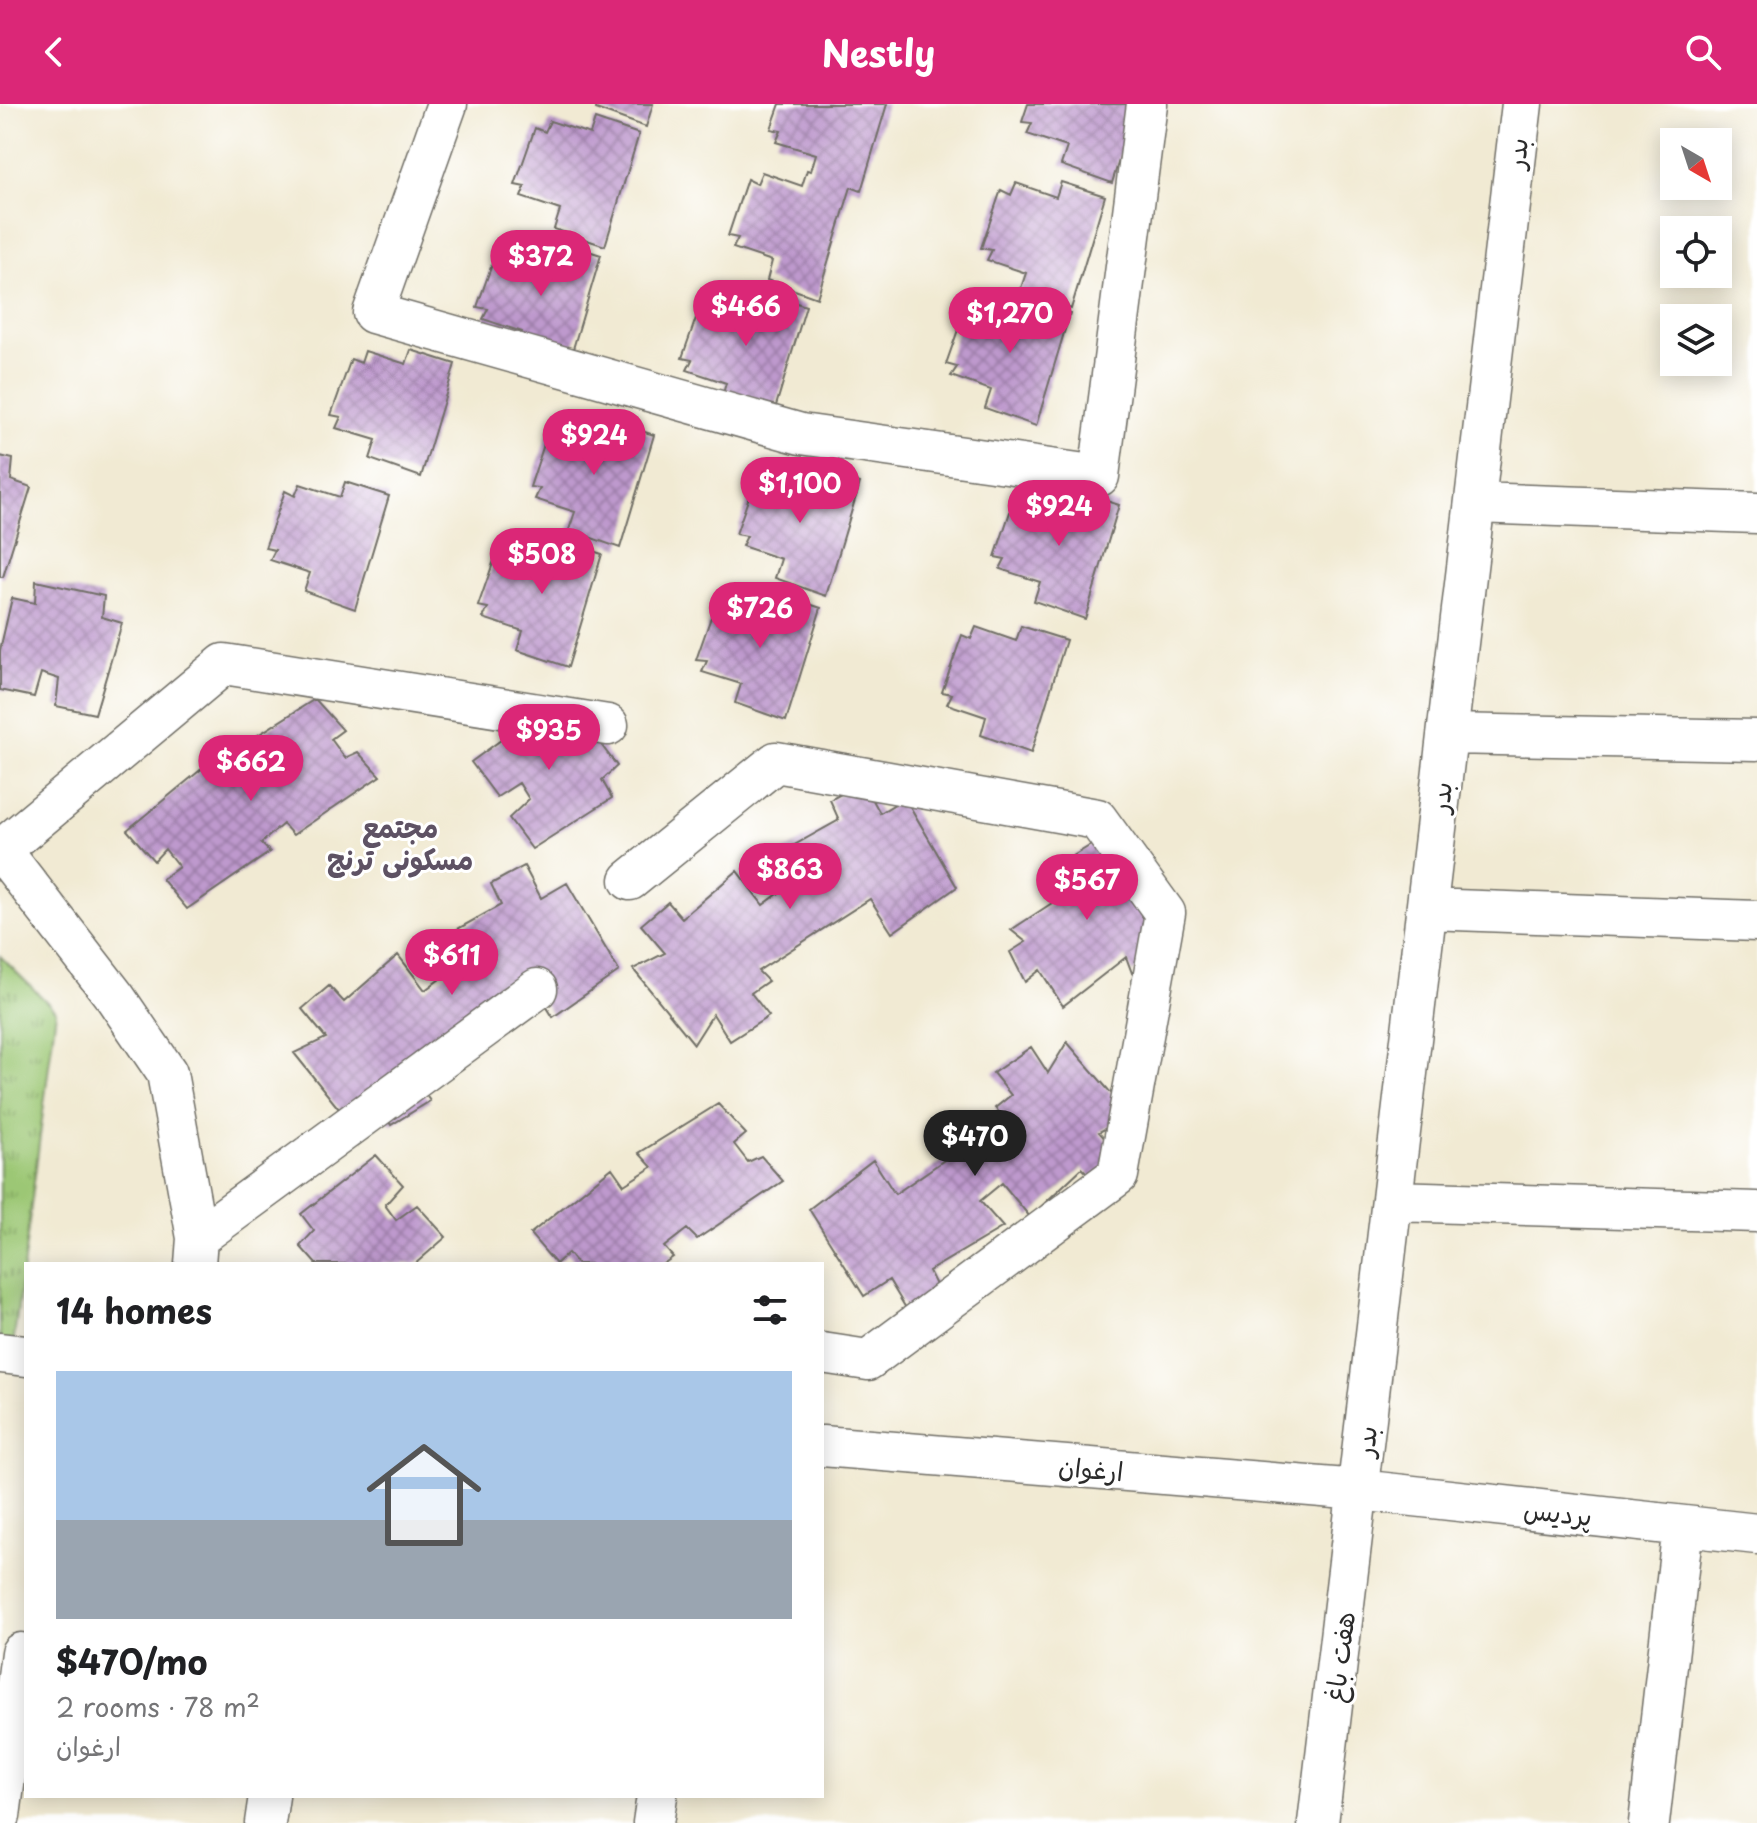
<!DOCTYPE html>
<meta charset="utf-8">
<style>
body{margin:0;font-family:"Playpen Sans","Playpen Sans Arabic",sans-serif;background:#f6f6f6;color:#202124;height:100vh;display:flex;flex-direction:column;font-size:30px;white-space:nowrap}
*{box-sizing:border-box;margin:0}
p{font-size:26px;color:#757577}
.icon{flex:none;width:44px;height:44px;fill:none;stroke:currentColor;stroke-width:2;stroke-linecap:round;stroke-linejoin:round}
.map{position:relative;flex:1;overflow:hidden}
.side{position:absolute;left:24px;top:1158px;width:800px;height:536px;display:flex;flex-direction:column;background:#fff;border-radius:0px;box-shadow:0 4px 20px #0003}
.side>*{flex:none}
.needle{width:52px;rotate:141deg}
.buttons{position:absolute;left:1660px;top:24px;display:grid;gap:16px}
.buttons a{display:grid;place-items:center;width:72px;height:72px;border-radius:0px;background:#fff;box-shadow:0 4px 20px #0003;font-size:40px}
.price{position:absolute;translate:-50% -68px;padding:0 18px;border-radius:28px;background:#db2777;color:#fff;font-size:26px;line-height:52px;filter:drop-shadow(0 2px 4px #0008)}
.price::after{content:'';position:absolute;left:50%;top:48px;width:24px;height:18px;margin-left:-12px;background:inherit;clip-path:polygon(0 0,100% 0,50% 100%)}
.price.current{background:#222;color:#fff}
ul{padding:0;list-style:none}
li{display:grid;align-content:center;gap:16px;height:424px;padding:0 32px}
li span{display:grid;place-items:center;height:248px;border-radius:0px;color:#555}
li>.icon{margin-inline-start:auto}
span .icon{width:144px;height:144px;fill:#fffc;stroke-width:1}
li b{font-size:34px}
h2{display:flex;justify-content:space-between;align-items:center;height:96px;padding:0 32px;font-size:34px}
header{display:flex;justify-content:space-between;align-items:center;height:104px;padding:0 32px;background:#db2777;color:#fff;font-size:36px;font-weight:700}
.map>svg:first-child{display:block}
.park{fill:url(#park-tufts);stroke:#647950;stroke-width:2}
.building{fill:url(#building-cross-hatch)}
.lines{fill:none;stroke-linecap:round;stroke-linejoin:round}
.minor-casing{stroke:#706e66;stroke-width:43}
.minor{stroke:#fff;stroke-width:40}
.labels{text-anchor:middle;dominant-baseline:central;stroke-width:6;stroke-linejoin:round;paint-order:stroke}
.street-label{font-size:26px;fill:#2b2b2b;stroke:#fff}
.neighbourhood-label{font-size:28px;font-weight:bold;fill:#5e5264;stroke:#fff}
</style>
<header><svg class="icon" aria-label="back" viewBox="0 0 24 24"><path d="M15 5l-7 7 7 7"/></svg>Nestly<svg class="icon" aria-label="search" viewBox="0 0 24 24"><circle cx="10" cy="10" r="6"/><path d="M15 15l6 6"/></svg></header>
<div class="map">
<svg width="1757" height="1719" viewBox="0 0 1757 1719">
<defs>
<pattern id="park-tufts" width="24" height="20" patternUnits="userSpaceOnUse" patternTransform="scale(2)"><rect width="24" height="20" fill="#9cc774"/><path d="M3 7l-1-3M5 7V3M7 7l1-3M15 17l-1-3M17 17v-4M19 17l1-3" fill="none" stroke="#7fa25f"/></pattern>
<pattern id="building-cross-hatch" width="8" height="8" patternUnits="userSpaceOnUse" patternTransform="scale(2)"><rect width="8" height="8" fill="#be99cd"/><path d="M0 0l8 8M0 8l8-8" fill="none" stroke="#9b7da7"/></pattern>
</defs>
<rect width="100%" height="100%" fill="#fff"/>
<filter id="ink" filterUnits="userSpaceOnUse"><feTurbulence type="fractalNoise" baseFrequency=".0125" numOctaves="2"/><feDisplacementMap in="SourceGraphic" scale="16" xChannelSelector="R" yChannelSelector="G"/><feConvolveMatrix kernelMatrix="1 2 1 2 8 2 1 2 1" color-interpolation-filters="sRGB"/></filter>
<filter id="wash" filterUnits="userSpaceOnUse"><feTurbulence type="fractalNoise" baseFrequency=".006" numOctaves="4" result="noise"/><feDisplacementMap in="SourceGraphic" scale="32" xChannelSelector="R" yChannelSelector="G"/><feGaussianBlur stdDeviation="1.8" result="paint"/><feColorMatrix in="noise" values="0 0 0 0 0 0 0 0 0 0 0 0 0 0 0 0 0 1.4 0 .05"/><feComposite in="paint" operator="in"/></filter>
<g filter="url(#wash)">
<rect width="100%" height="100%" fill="#f1ead3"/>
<path class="park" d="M0,852L56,907L12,1250L0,1246Z"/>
<g id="blocks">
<path class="building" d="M597,0H653L646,23L596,5Z
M780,0H887L861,87L851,83L817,194L767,176L772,157L733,144L738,134L728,132L747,75L757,80L762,68L802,82L807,66L811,67L816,50L776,38L781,27L771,25Z
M1028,0H1136L1112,79L1061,61L1067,43L1027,30L1032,19L1022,18Z
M595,15L639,30L605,142L554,125L560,106L521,93L525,83L515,81L535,24L545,28L550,17L590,30Z
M1061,78L1105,92L1071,205L1020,187L1026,169L987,156L992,146L981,144L1001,86L1011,91L1016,79L1056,93Z
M557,137L601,151L567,265L516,247L522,228L483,215L488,205L477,203L497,146L507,150L512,138L552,152Z
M761,188L806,202L772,315L721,297L726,279L687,266L692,256L682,254L702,197L711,201L716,189L756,203Z
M1026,194L1070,209L1036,322L985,304L991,286L951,272L957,263L946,260L966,203L976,208L981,196L1021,210Z
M411,246L455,260L421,373L370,355L376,336L336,324L341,313L331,311L351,255L361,259L365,247L406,260Z
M610,317L654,331L620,444L569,426L575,408L535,395L540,384L530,383L549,325L560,330L564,318L605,332Z
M0,352L13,355L11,376L31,383L3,473H0Z
M816,364L860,379L826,492L775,474L781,455L742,442L747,432L736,430L756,373L766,378L771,365L811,379Z
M345,378L389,392L355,505L304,487L310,469L270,456L275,446L265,444L285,387L295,392L300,380L340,393Z
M1075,387L1119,401L1085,515L1034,497L1040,478L1000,465L1005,455L995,453L1014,396L1025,400L1029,388L1070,402Z
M558,436L602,450L568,563L517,546L523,527L483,514L488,504L478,502L498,445L508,450L513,437L553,451Z
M36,477L104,492L102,513L122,519L95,610L56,602L59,575L41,569L34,593L0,586V546L12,494L35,499Z
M776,489L821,504L786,617L735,599L741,580L702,568L707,557L696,556L716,499L726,503L731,491L771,505Z
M1021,522L1066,536L1031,649L981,631L986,613L947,600L952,590L942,588L962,531L971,535L976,523L1016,537Z
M315,595L343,626L331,635L345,654L358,648L380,672L293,731L283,720L261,739L270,748L187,805L162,775L179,763L165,745L154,757L127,726L209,659L220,676L249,658L236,645Z
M546,603L575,606L617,662L602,676L612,694L532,745L509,714L529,695L519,679L497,693L471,658Z
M863,678L880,709L905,694L957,783L892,829L870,795L758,867L768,877L751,889L769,912L730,937L713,910L694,940L633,865L665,849L641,821L668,798L682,814L737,767L763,801L786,784L764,758L839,716L830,696Z
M1117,725L1162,850L1132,869L1126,853L1063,902L1040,866L1025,878L1010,848L1026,838L1011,826L1055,797L1039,773Z
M524,762L541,794L567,779L619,867L553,913L532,879L413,973L430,997L391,1021L375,995L355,1025L294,949L326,934L302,905L329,882L344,898L398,851L425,886L448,869L425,843L501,801L491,780Z
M1067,938L1130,1011L1099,1028L1124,1056L1098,1080L1082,1064L1030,1113L1002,1079L980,1097L1003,1123L929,1167L939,1187L907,1206L889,1176L864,1192L809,1105L873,1056L895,1090L1005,1014L995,1004L1011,991L993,969L1031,943L1048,969Z
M718,1000L746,1030L734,1040L748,1058L761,1052L783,1077L697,1135L687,1125L664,1143L673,1153L663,1160H577L568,1149L556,1160L530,1130L612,1064L624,1081L652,1063L639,1049Z
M376,1051L403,1081L385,1101L396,1116L417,1101L446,1133L415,1160H316L300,1142L314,1127L301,1110Z"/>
</g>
</g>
<g filter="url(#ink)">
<use href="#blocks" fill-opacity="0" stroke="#706e66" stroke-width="2"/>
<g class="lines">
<g class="minor-casing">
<path id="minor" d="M447,0L373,209L801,330L1099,372L1147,0
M1475,399L1757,409
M1448,630L1757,636
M630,776L776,658L1097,715L1165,809L1118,1071L868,1256L822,1249
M1428,805L1757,817
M1393,1097L1757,1108
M197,1134L537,885
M195,1160L197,1134L167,969L115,893L1,746L224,560L608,621
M0,1249L26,1252
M822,1342L1359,1386L1757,1430
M0,1712L21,1549
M265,1719L269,1692
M653,1719L657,1692
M1318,1719L1522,0
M1649,1719L1683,1422"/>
</g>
<use href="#minor" class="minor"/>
</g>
</g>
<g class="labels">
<g class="street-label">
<text transform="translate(1516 49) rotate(-83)">بدر</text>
<text transform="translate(1440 693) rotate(-83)">بدر</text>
<text transform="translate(1365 1337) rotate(-83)">بدر</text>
<text transform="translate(1091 1364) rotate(5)">ارغوان</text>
<text transform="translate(1558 1408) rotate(6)">پردیس</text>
<text transform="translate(1339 1553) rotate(-83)">هفت باغ</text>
</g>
<g class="neighbourhood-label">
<text x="400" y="722">مجتمع<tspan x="400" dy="32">مسکونی ترنج</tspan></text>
</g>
</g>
</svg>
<div class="buttons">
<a><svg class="needle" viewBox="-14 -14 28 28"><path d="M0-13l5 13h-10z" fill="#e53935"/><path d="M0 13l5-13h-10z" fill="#757577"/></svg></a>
<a><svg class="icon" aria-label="locate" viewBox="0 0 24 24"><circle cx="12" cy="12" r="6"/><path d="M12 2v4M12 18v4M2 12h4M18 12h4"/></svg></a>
<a><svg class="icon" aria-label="layers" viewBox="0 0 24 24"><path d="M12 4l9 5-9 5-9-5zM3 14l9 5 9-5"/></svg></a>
</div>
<b class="price" style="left:541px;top:194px">$372</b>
<b class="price" style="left:746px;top:244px">$466</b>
<b class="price" style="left:1010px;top:251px">$1,270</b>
<b class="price" style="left:594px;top:373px">$924</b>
<b class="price" style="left:800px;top:421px">$1,100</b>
<b class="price" style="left:1059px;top:444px">$924</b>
<b class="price" style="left:542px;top:492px">$508</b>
<b class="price" style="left:760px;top:546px">$726</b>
<b class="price" style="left:549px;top:668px">$935</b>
<b class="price" style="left:251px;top:699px">$662</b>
<b class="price" style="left:790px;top:807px">$863</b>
<b class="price" style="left:1087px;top:818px">$567</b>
<b class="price" style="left:452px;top:893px">$611</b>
<b class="price current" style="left:975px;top:1074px">$470</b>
<section class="side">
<h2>14 homes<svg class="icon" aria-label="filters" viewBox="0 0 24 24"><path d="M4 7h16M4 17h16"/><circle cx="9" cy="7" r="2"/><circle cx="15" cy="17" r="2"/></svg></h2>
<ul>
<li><span style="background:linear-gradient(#a9c7e8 60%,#9aa5b1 0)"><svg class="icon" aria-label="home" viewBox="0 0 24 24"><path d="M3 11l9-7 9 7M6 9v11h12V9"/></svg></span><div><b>$470/mo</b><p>2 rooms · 78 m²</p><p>ارغوان</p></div></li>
</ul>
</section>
</div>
